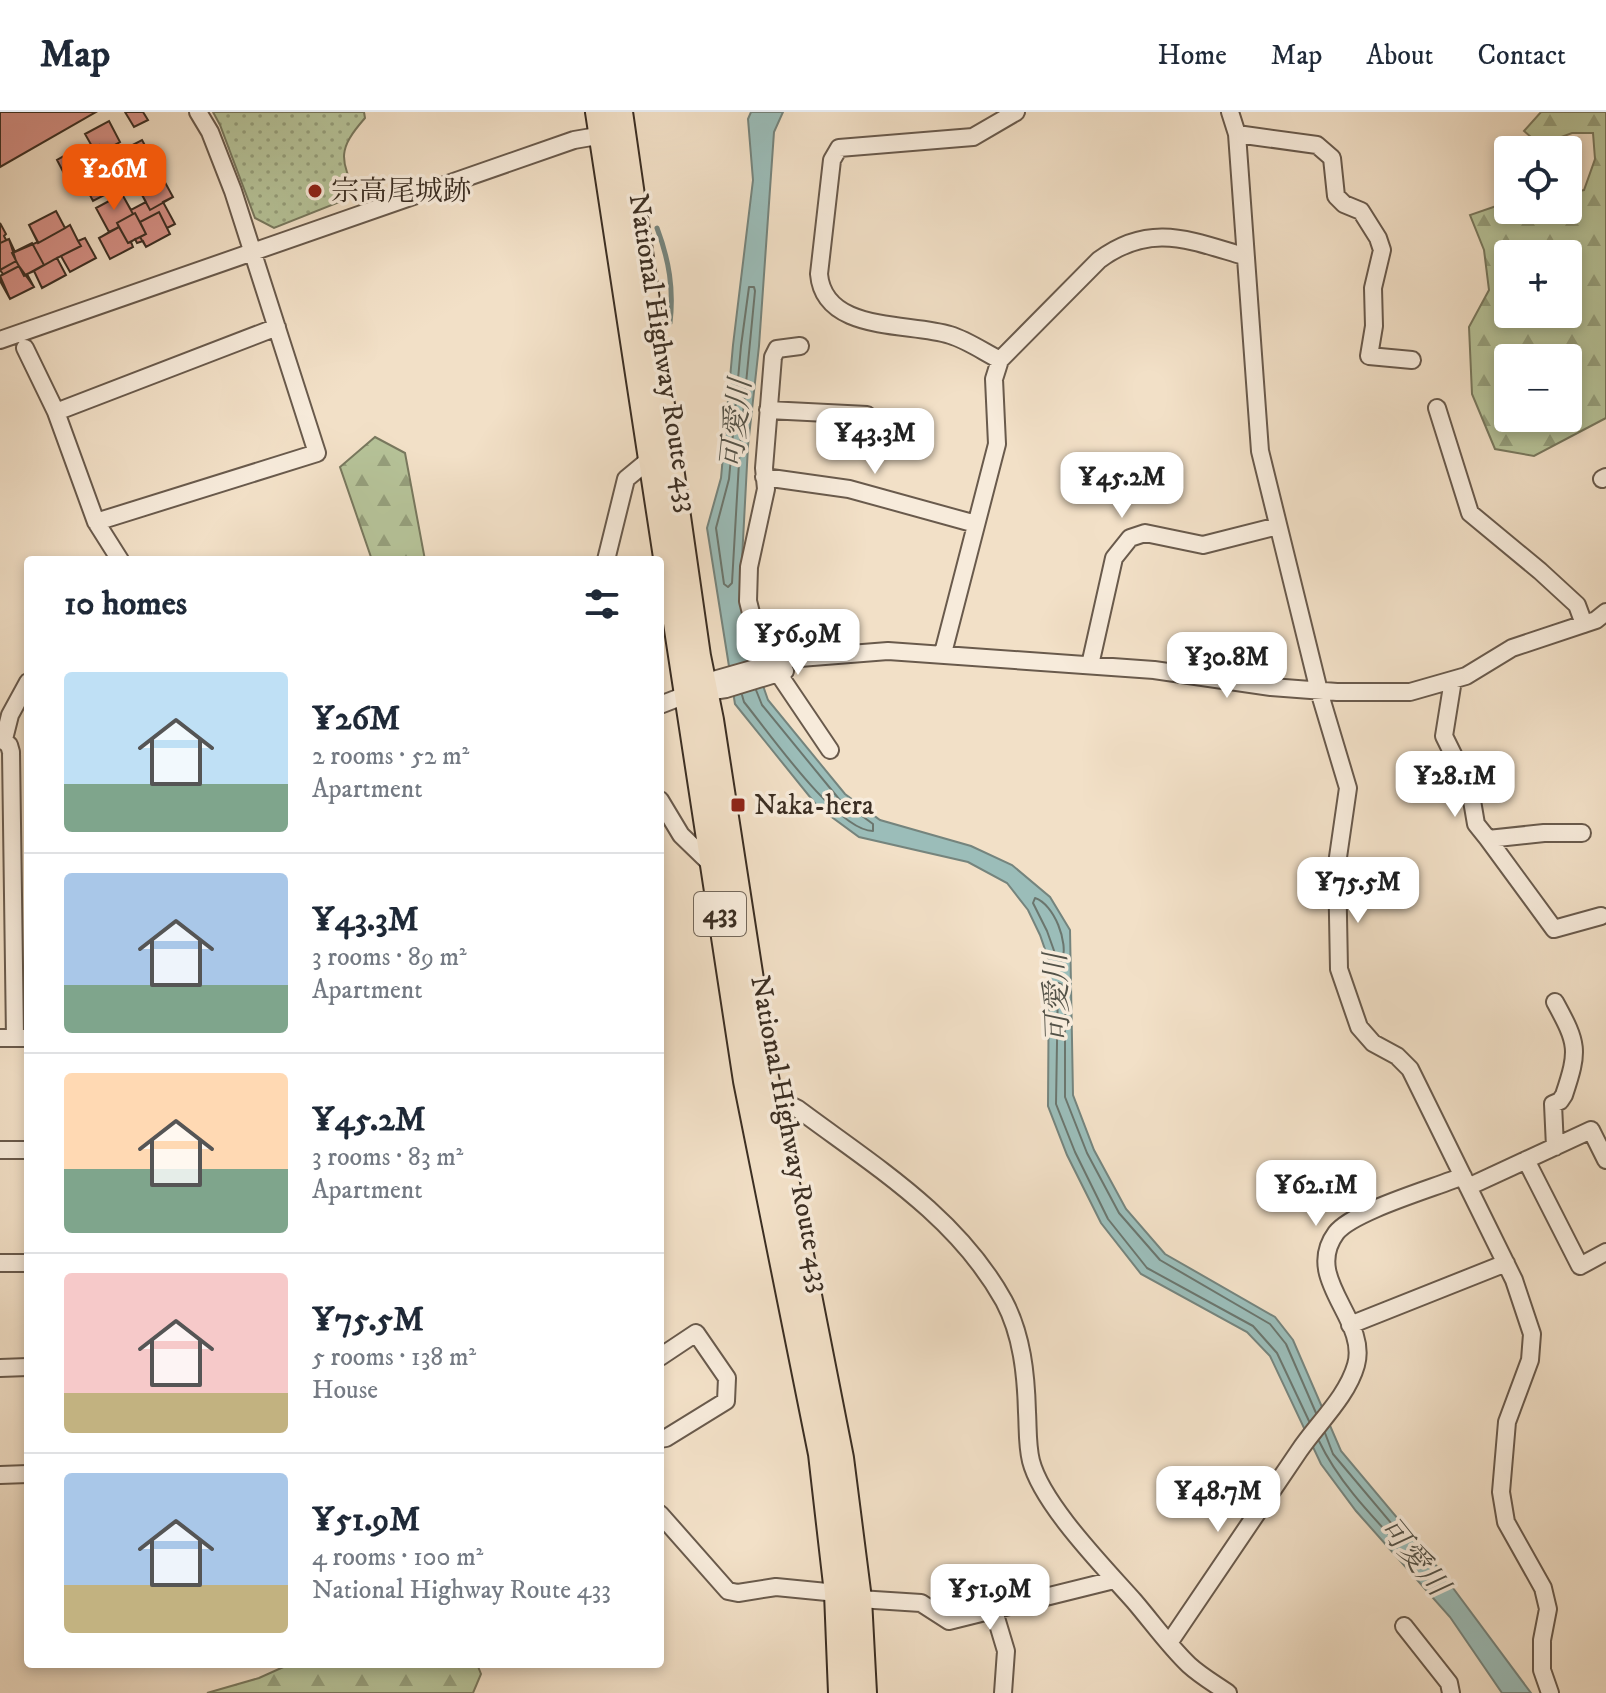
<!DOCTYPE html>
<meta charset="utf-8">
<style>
body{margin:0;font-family:"IM FELL DW Pica","Noto Serif JP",serif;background:#f6f6f7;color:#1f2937;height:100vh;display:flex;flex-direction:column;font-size:30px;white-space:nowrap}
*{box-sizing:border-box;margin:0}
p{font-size:26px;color:#747a83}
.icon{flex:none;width:44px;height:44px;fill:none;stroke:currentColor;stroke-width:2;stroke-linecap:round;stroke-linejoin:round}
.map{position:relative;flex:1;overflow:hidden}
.drawer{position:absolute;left:24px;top:444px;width:640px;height:1112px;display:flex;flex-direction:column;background:#fff;border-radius:8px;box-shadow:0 4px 12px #0003}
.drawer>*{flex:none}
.tools{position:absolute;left:1494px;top:24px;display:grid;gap:16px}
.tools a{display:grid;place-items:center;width:88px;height:88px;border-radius:8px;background:#fff;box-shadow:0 4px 12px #0003;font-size:40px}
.price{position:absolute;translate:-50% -68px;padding:0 18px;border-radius:16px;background:#fff;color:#222;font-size:26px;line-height:52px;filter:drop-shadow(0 2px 4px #0008)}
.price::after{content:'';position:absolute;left:50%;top:48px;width:24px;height:18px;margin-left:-12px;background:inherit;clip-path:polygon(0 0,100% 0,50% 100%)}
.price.current{background:#ea580c;color:#fff}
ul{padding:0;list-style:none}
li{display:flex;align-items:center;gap:24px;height:200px;padding:0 40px}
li+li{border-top:2px solid #e0e1e3}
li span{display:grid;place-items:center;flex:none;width:224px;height:160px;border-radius:8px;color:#555}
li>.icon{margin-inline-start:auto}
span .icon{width:96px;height:96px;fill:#fffc;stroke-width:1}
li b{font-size:34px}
h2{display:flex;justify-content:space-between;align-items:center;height:96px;padding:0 40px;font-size:34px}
header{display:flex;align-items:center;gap:48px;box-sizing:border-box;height:112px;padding:0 40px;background:#fff;border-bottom:2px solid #e0e1e3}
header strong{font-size:38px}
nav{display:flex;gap:44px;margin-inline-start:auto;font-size:28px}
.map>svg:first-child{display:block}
.forest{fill:url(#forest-firs);stroke:#78785e;stroke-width:2;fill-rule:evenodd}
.park{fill:url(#park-dots);stroke:#78785e;stroke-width:2}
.water{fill:#9bbdb9;stroke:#75847d;stroke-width:2}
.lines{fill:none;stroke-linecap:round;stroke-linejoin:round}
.shore{stroke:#6b766e;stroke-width:2}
.stream{stroke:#75847d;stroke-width:5}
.building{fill:#d69086;stroke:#3b2e23;stroke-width:2}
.minor-casing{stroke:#695a4c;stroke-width:20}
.highway-casing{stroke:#3b2e23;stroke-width:28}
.minor{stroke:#f7ebdb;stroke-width:16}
.highway{stroke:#f2e0c7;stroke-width:24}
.poi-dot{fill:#8f2418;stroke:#f7ebdb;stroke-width:3}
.labels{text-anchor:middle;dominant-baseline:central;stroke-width:7;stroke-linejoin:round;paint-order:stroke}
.shield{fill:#f7ebdb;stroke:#73675a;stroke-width:2}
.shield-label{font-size:26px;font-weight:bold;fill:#3b2e23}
.poi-label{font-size:28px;fill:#3b2e23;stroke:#f7ebdb;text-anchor:start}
.street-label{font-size:28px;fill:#3b2e23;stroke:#f7ebdb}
.water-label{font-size:30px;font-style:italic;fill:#535248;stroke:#f7ebdb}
</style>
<header>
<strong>Map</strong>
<nav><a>Home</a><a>Map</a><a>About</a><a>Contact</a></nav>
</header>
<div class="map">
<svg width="1606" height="1581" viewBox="0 0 1606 1581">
<defs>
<pattern id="forest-firs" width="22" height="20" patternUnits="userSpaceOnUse" patternTransform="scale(2)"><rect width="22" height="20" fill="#b6c399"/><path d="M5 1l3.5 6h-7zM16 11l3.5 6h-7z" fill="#959f7c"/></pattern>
<pattern id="park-dots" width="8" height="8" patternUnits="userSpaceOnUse" patternTransform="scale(2)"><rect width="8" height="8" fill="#b6c399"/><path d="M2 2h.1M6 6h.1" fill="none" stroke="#959f7c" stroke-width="1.8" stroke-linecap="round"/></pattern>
</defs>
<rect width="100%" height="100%" fill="#f2e0c7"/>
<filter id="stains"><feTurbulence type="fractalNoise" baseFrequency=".0025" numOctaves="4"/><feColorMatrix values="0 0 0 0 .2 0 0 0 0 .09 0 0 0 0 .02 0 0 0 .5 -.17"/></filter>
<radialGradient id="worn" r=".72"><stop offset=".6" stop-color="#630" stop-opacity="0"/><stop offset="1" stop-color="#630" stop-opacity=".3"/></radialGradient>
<path class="forest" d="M1541,0H1606V306L1534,344L1495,337L1472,282L1469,215L1489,178L1484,138L1470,103L1508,90V98H1568V81L1584,78L1595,47L1593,21H1572L1540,33L1524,19ZM1508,142H1568V202H1508ZM1508,246H1568V306H1508Z
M375,325L405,341L425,448H372L340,355Z
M290,1552H477L481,1562L473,1581H207L259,1566Z"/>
<path class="park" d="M213,0H364L365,6C338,37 339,46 357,83L274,116L255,106L220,13Z"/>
<path class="water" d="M751,0H783L774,20L759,234L748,334L740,485L751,539L768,588L845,682L880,708L971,734L1012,753L1050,785L1070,818L1073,983L1094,1038L1126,1097L1165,1142L1275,1205L1293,1228L1341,1339L1430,1445L1531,1581H1502L1450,1505L1356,1399L1321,1352L1270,1244L1247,1220L1141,1162L1101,1111L1067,1043L1048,994L1049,849L1040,823L1028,798L1007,771L968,750L859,725L818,695L735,592L707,416L721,366L733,233L753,68L748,7Z"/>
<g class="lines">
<path class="shore" d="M749,175H754L755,179L740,333L732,471L728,475L724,472L716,416L729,367L741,234Z
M742,583L744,590C767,618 837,719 873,719V712L839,687L762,593L756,578
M1035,786C1054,792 1069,831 1062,849L1057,847L1047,819L1033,791Z
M1309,1309L1277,1241L1253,1214L1147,1156L1108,1107L1075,1040L1056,992L1058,871L1065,874V985L1087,1041L1119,1101L1160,1148L1270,1212L1286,1232L1316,1301
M1319,1329C1337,1367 1367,1399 1396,1430H1402V1424L1333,1342L1325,1321"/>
<path class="stream" d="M657,116C669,148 674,177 670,211"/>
</g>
<path class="building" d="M0,0H96L0,55Z
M125,0H143L148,8L134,15Z
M109,9L120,30L102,40L118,76L93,89L81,66L91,61L89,57L68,69L57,48L80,35L84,41L93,36L85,22Z
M142,28L173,85L150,98L119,40Z
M142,28L173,85L163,90L175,112L167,116L170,122L146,135L143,129L137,131L135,127L131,130L133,135L110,147L99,126L109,120L96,96L122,82L131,98L146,90L119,40Z
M99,33L110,55L93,64L81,42Z
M122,82L133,102L117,111L119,115L109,120L96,96Z
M56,99L65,116L38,131L29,113Z
M56,99L65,116L70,113L78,129L85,126L96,146L70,160L61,144L57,146L66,163L42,176L34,159L27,162L34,175L10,187L0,169V164L3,162L0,158V111L6,122L4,124L6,128L9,127L15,140L38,130L29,113Z
M159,100L170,122L146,135L140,125L146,122L140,110Z
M135,101L146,122L128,131L117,111Z
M119,115L128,131L131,130L133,135L110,147L99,126Z
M85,126L96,146L70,160L61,144L81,134L78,129Z
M9,127L16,149L0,158V131Z
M32,131L44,153L24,164L12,141Z
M57,146L66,163L42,176L34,159Z
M19,154L34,175L10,187L0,164Z"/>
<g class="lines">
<g class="minor-casing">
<path id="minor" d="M1230,0L1237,22L1260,339L1319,579L1348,676L1337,752L1339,857L1359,915L1373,931L1397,944L1410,957L1514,1168L1532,1222L1530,1248L1507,1310L1501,1380L1506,1410L1543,1476L1548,1497L1542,1528V1558L1550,1581
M1237,22L1317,33L1332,46L1336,84L1344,92L1361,99L1378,126L1382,138L1373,176L1374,214L1369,244L1412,248
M0,228L574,28L609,22
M800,234L777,237L773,245L764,356L766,377L749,455L748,489L752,505L776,558L830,638
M25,236L56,300
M1000,248C984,240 967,228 950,223C908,210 824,221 819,162L832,48L839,36L973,25L1016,0
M1437,296L1470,401L1540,459L1577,493L1584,512
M768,298L867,303
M764,365L849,377L976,412
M1602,367L1606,365
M96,410L317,341L233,79L210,20L198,0
M120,448L96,410L56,300L277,215
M606,448L626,367L649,348
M943,541L997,332L994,267L1000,248L1099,148C1150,110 1189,128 1244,144
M1090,553L1114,446L1130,426L1145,421L1203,433L1278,414
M1453,568L1444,624L1470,677L1476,712L1488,727L1544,721H1582
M699,578L717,567L787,547L888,539L1154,558L1271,575L1337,580H1410L1466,564L1512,536L1596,508L1606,500
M699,581L726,577L785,559
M660,593L696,579
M0,626L9,633L11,640L15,926
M4,627L10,603L28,570
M660,688L681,723L712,753
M1488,727L1554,817L1601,804
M0,926H28
M763,986L780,988L798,997C873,1053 957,1104 1004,1189C1022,1223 1026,1262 1027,1300C1028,1316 1027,1333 1031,1349C1042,1392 1103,1454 1134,1489C1152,1510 1169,1534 1189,1553C1201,1564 1215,1572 1228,1581
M1555,1035L1553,992L1560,989L1564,983C1579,938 1578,932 1555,890
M0,1038H28
M1526,1048L1580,1154L1606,1140
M1468,1075L1591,1018L1606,1048
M0,1151H28
M1350,1213L1506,1151
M660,1245L696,1221L727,1266L726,1289L666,1326L660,1327
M0,1256L28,1255
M0,1363L28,1362
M660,1402L728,1479L738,1481L776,1475L837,1481
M859,1487L921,1491L949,1509L1114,1468
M994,1499L1006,1539L1003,1581
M1404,1514L1449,1571L1451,1581
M1169,1531C1212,1467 1255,1403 1299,1339C1317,1312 1347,1285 1356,1253C1369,1207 1302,1167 1336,1121C1353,1099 1434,1076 1463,1064"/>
</g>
<g class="highway-casing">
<path id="highway" d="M598,0L746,969L821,1342L837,1481L841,1581
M620,0L698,544L711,608L766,965L841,1346L859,1487L864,1581"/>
</g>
<use href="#minor" class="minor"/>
<use href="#highway" class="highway"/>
</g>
<g class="poi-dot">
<circle cx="315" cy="79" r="8"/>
<rect x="730" y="685" width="16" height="16" rx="4"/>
</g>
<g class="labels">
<rect class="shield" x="694" y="780" width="52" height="44" rx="6"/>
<g class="shield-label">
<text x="720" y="802">433</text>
</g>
<g class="poi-label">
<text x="331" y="79">宗高尾城跡</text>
<text x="754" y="693">Naka-hera</text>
</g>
<g class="street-label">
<text transform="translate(663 241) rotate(81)">National Highway Route 433</text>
<text transform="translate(790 1022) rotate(79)">National Highway Route 433</text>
</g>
<g class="water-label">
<text transform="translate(737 312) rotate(-84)">可愛川</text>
<text transform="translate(1058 886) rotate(-92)">可愛川</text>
<text transform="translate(1413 1445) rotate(51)">可愛川</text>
</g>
</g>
<rect width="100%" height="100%" filter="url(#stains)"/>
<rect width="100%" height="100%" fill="url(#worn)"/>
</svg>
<div class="tools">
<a><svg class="icon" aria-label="locate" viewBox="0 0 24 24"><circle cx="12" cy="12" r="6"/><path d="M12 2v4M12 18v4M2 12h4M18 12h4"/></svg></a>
<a>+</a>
<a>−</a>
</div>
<b class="price current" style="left:114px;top:100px">¥26M</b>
<b class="price" style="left:875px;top:364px">¥43.3M</b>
<b class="price" style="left:1122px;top:408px">¥45.2M</b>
<b class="price" style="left:798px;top:565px">¥56.9M</b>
<b class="price" style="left:1227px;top:588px">¥30.8M</b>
<b class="price" style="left:1455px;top:707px">¥28.1M</b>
<b class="price" style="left:1358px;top:813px">¥75.5M</b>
<b class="price" style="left:1316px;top:1116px">¥62.1M</b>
<b class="price" style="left:1218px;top:1422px">¥48.7M</b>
<b class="price" style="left:990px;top:1520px">¥51.9M</b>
<section class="drawer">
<h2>10 homes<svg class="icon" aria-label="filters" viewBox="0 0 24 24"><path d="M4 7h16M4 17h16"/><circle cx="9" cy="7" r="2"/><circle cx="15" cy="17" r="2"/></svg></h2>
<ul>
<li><span style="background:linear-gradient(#bfe0f5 70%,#7fa58c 0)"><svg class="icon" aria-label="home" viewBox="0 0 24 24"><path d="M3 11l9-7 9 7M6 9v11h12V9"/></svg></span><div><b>¥26M</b><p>2 rooms · 52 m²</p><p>Apartment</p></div></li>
<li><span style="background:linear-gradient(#a9c7e8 70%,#7fa58c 0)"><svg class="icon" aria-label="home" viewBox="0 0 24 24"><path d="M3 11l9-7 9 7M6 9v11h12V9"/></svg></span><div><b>¥43.3M</b><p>3 rooms · 89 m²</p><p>Apartment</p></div></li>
<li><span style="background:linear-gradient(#ffd9b3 60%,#7fa58c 0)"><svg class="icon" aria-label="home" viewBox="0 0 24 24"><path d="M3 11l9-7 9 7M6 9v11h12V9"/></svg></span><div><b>¥45.2M</b><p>3 rooms · 83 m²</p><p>Apartment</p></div></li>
<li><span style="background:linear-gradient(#f6c9c9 75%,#c2b280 0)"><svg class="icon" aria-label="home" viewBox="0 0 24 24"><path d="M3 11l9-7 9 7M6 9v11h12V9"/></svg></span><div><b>¥75.5M</b><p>5 rooms · 138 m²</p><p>House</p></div></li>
<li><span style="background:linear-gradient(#a9c7e8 70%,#c2b280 0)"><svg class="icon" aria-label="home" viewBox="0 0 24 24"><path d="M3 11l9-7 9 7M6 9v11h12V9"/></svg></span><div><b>¥51.9M</b><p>4 rooms · 100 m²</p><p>National Highway Route 433</p></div></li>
</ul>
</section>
</div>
